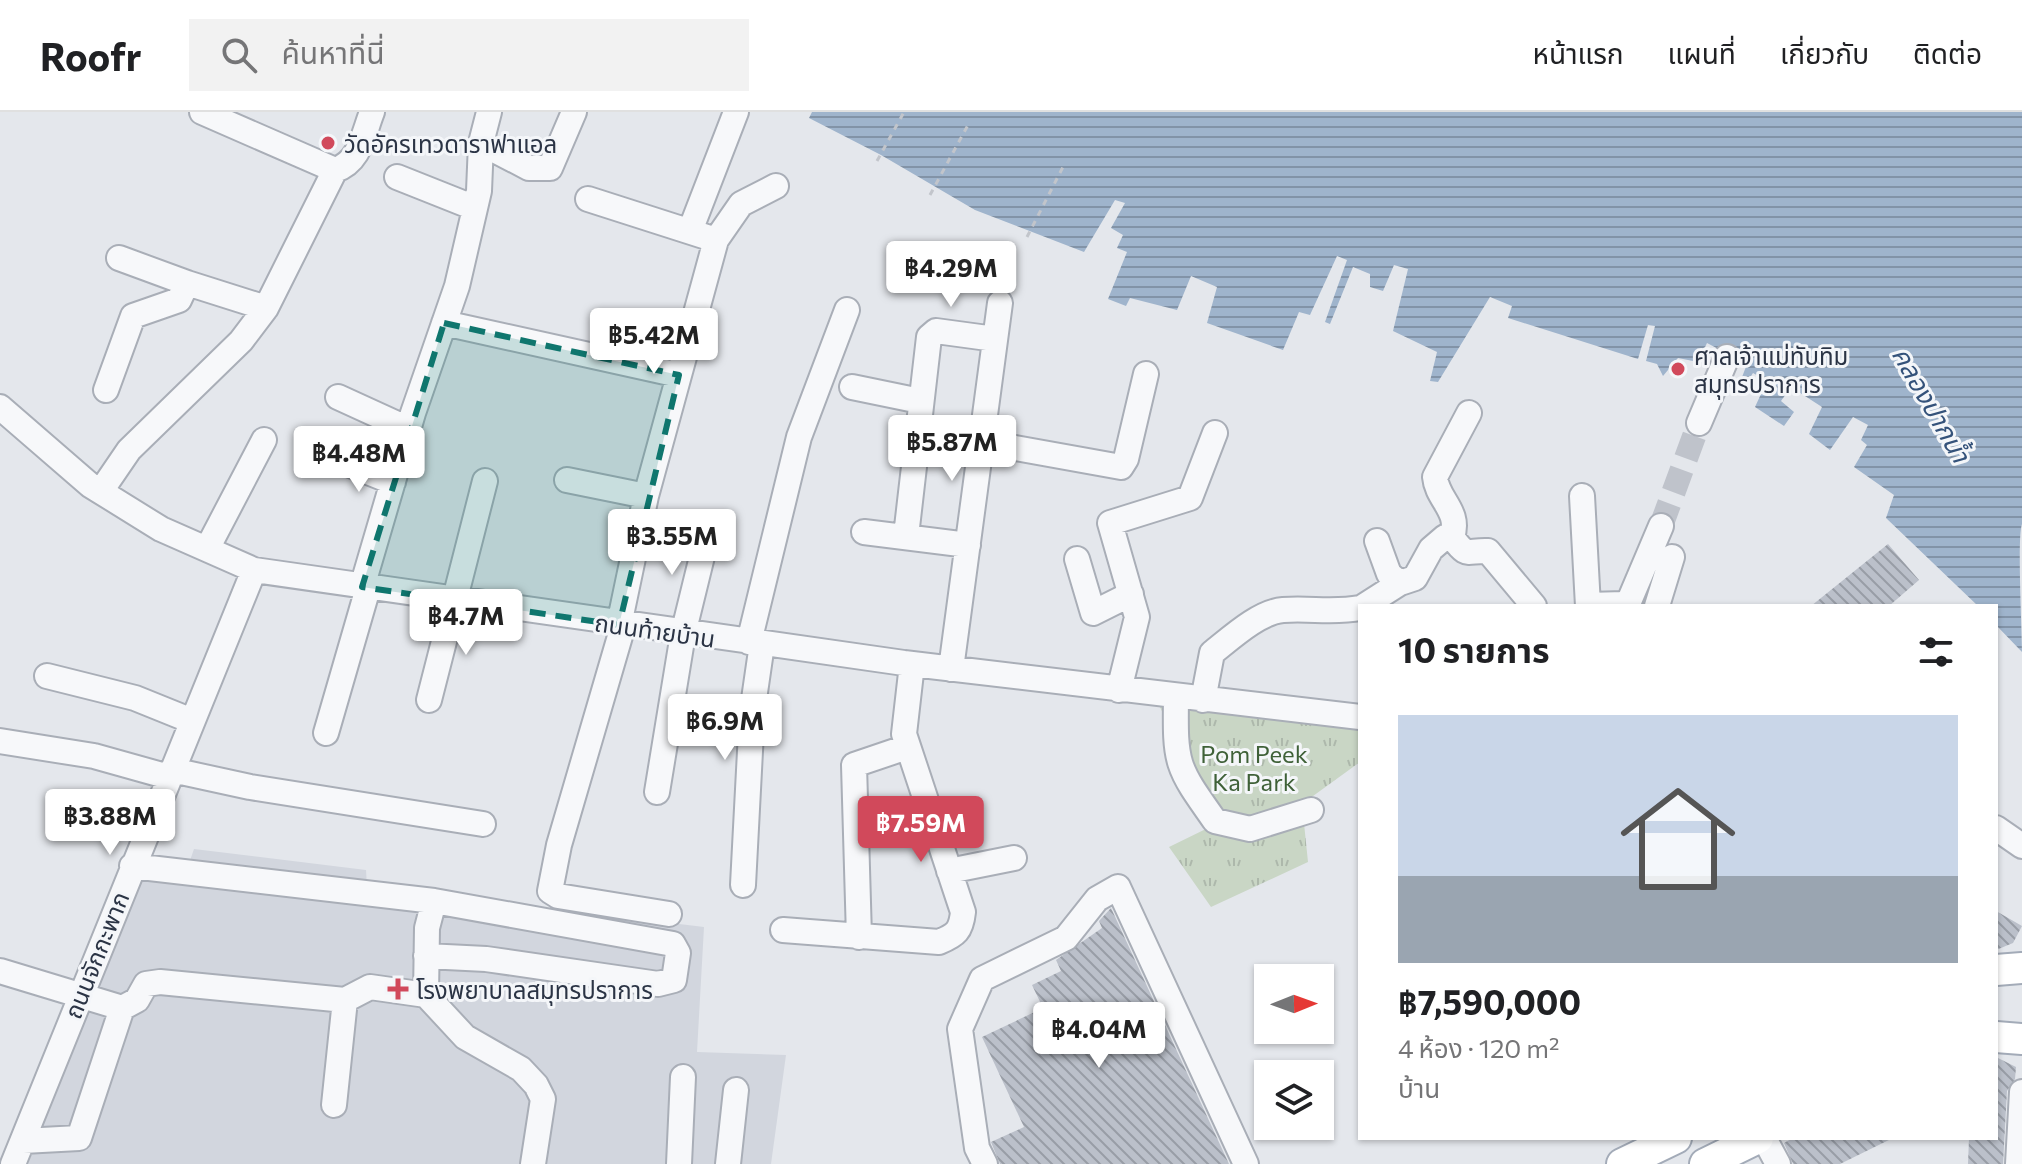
<!DOCTYPE html>
<html lang="th">
<meta charset="utf-8">
<style>
body{margin:0;font-family:Commissioner,"Noto Sans Thai",sans-serif;background:#f2f2f2;color:#202124;height:100vh;display:flex;flex-direction:column;font-size:30px;white-space:nowrap}
*{box-sizing:border-box;margin:0}
p{font-size:26px;color:#757577}
.icon{flex:none;width:44px;height:44px;fill:none;stroke:currentColor;stroke-width:2;stroke-linecap:round;stroke-linejoin:round}
.map{position:relative;flex:1;overflow:hidden}
.panel{position:absolute;left:1358px;top:492px;width:640px;height:536px;display:flex;flex-direction:column;background:#fff;border-radius:0px;box-shadow:0 2px 6px #0004}
.panel>*{flex:none}
.needle{width:52px;rotate:89deg}
.tools{position:absolute;left:1254px;top:852px;display:grid;gap:16px}
.tools a{display:grid;place-items:center;width:80px;height:80px;border-radius:0px;background:#fff;box-shadow:0 2px 6px #0004;font-size:40px}
.price{position:absolute;translate:-50% -68px;padding:0 18px;border-radius:8px;background:#fff;color:#222;font-size:26px;line-height:52px;filter:drop-shadow(0 2px 4px #0008)}
.price::after{content:'';position:absolute;left:50%;top:48px;width:24px;height:18px;margin-left:-12px;background:inherit;clip-path:polygon(0 0,100% 0,50% 100%)}
.price.on{background:#d1495b;color:#fff}
ul{padding:0;list-style:none}
li{display:grid;align-content:center;gap:16px;height:424px;padding:0 40px}
li span{display:grid;place-items:center;height:248px;border-radius:0px;color:#555}
li>.icon{margin-inline-start:auto}
span .icon{width:144px;height:144px;fill:#fffc;stroke-width:1}
li b{font-size:34px}
h2{display:flex;justify-content:space-between;align-items:center;height:96px;padding:0 40px;font-size:34px}
header{display:flex;align-items:center;gap:48px;box-sizing:border-box;height:112px;padding:0 40px;background:#fff;border-bottom:2px solid #e0e0e0}
header strong{font-size:38px}
nav{display:flex;gap:44px;margin-inline-start:auto;font-size:28px}
.search{width:560px;height:72px;background:#f2f2f2;display:flex;align-items:center;gap:20px;box-sizing:border-box;padding:0 28px;border-radius:0px;color:#757577;font-size:30px}
.map>svg:first-child{display:block}
.built{fill:#d2d6de}
.park{fill:url(#park-tufts)}
.water{fill:url(#water-rules)}
.building{fill:url(#building-back-hatch)}
.lines{fill:none;stroke-linecap:round;stroke-linejoin:round}
.minor-tunnel{stroke:#bfc3cb;stroke-width:24;stroke-dasharray:24 12;stroke-linecap:butt}
.minor-casing{stroke:#a9aeb7;stroke-width:28}
.major-casing{stroke:#a3abb8;stroke-width:34}
.path{stroke:#c2c5cb;stroke-width:3;stroke-dasharray:6 6;stroke-linecap:butt}
.minor{stroke:#f7f8fa;stroke-width:24}
.major{stroke:#fff;stroke-width:30}
.marked{fill:#0f766e;fill-opacity:0.2;stroke:#0f766e;stroke-width:6;stroke-dasharray:16 10;stroke-linejoin:round}
.poi-dot{fill:#d1495b;stroke:#f4f6f9;stroke-width:3}
.labels{text-anchor:middle;dominant-baseline:central;stroke-width:6;stroke-linejoin:round;paint-order:stroke}
.poi-label{font-size:24px;fill:#2b3445;stroke:#f4f6f9;text-anchor:start}
.street-label{font-size:24px;fill:#2b3445;stroke:#f4f6f9}
.park-label{font-size:24px;fill:#3f6138;stroke:#f4f6f9}
.water-label{font-size:26px;font-style:italic;fill:#34527a;stroke:#f4f6f9}
</style>
<header>
<strong>Roofr</strong>
<div class="search"><svg class="icon" aria-label="search" viewBox="0 0 24 24"><circle cx="10" cy="10" r="6"/><path d="M15 15l6 6"/></svg>ค้นหาที่นี่</div>
<nav><a>หน้าแรก</a><a>แผนที่</a><a>เกี่ยวกับ</a><a>ติดต่อ</a></nav>
</header>
<div class="map">
<svg width="2022" height="1052" viewBox="0 0 2022 1052">
<defs>
<pattern id="park-tufts" width="24" height="20" patternUnits="userSpaceOnUse" patternTransform="scale(2)"><rect width="24" height="20" fill="#c9d6c5"/><path d="M3 7l-1-3M5 7V3M7 7l1-3M15 17l-1-3M17 17v-4M19 17l1-3" fill="none" stroke="#adb8ab"/></pattern>
<pattern id="water-rules" width="6" height="5" patternUnits="userSpaceOnUse" patternTransform="scale(2)"><rect width="6" height="5" fill="#9fb4cc"/><path d="M0 2.5h6" fill="none" stroke="#8293a7"/></pattern>
<pattern id="building-back-hatch" width="6" height="6" patternUnits="userSpaceOnUse" patternTransform="scale(2)"><rect width="6" height="6" fill="#bbc0ca"/><path d="M-1 5l2 2M0 0l6 6M5-1l2 2" fill="none" stroke="#989da6"/></pattern>
</defs>
<rect width="100%" height="100%" fill="#e4e7ec"/>
<path class="built" d="M194,737L366,758L367,774L704,815L697,940L786,943L771,1052H28L145,749L186,760Z"/>
<path class="park" d="M1154,582L1360,605V650L1302,692L1308,750L1211,795L1169,735L1214,713Z"/>
<path class="water" d="M812,0H2022V412C2017,425 2022,518 2022,540L1996,513V494H1978L1886,406L1894,383L1854,355L1867,333L1861,328L1868,313L1853,305L1830,338L1809,322L1822,295L1791,275L1781,289L1794,300L1784,314L1755,295L1767,269L1753,261L1744,275L1739,273L1747,252L1707,231L1698,250L1678,246L1663,264L1657,252L1646,249L1655,214L1648,213L1638,247L1508,206L1512,194L1490,185L1438,270L1430,269L1437,240L1393,219L1408,157L1394,153L1383,179L1370,175V162L1353,155L1330,212L1325,210L1347,148L1337,144L1310,203L1299,200L1283,238L1207,211L1217,175L1191,164L1177,198L1130,186L1126,194L1108,187L1127,140L1117,136L1123,123L1111,116L1125,91L1115,88L1084,140L975,98L881,43L809,6Z"/>
<path class="building" d="M1888,432L1919,468L1889,494H1811Z
M1111,796L1229,1052H1000L991,1030L1024,1015L982,925L1043,896L1032,873L1061,859L1056,848L1102,816L1099,809Z
M1996,799L2022,814L2013,831L1996,838Z
M1996,945L2016,955L2015,967L2007,979L2003,1052H1968L1969,1026H1996Z
M1793,1026H1893L1840,1052H1793L1784,1031Z"/>
<g class="lines">
<path class="minor-tunnel" d="M1661,414L1699,311"/>
<g class="minor-casing">
<path id="minor" d="M202,0L335,58C360,50 363,23 372,0
M481,31L529,56H550L574,0
M397,65L475,96
M588,87L716,128
M690,119L736,0
M119,146L187,171
M444,211L679,263
M852,275L920,289
M106,278L133,204L179,188L187,171L266,196
M338,285L408,317
M0,295L90,373L161,417L254,458L904,551L1360,605
M1699,311L1727,245
M982,330L1121,355L1126,347L1146,262
M343,350L393,370
M567,368L646,384
M101,379L129,338L241,229L266,196L335,58
M1582,384L1588,494
M864,420L968,433
M906,424L929,225L936,219L995,227
M1452,425C1461,399 1437,388 1435,365L1469,301
M1377,429L1389,462L1400,471L1415,466L1431,437L1445,425H1452C1468,447 1466,438 1488,439L1534,494
M207,437L264,328
M1077,447L1093,501L1131,482
M362,475L413,301L457,174L479,79L481,31L489,0
M1588,493L1624,492L1630,487L1661,414
M1364,494L1400,471
M1657,494L1672,445
M619,513L646,384L716,128L741,92L776,74
M623,514L559,733L550,779L558,784L669,802
M749,530L799,325L847,198
M951,557L1000,191
M47,564L135,586L192,609
M1119,578L1137,505L1110,411L1190,386L1215,321
M1176,585C1175,653 1176,654 1215,709L1250,717L1311,698
M429,588L485,369
M1203,588L1212,541C1231,526 1259,500 1283,498C1310,496 1334,501 1360,496
M326,621L368,476
M0,629L94,644L169,665
M172,658L250,675L483,712
M657,680L683,522L708,420
M1996,716L2022,734
M132,754L434,789L673,832L678,841L674,868L658,872L486,847L426,844
M949,759L1014,746
M743,773L752,601L762,532
M434,789L427,816L426,883L465,925L521,957L536,973L543,987L533,1052
M783,818L939,830C956,823 961,819 963,800L904,622L912,552
M859,825L854,653L907,635
M0,859L122,896L137,888L146,872L160,870L345,888L370,875L426,883
M334,993L345,888
M1764,1026L1778,1052
M23,1029L79,1026L122,896
M13,1052L254,458
M679,1052L683,965
M728,1052L736,978
M985,1052L977,1036L960,917L982,867L1066,826L1097,787L1118,775L1246,1052
M2018,1052L2022,980"/>
</g>
<g class="major-casing">
<path id="major" d="M1996,858L2022,856
M1996,925L2022,927
M1622,1052L1676,1026
M1705,1052L1758,1026"/>
</g>
<path class="path" d="M877,49L904,0
M930,83L968,13
M1027,125L1064,53"/>
<use href="#minor" class="minor"/>
<use href="#major" class="major"/>
</g>
<path class="marked" d="M444,211L679,263L619,513L362,475Z"/>
<g class="poi-dot">
<circle cx="328" cy="31" r="8"/>
<circle cx="1678" cy="257" r="8"/>
<path d="M394 865h8v8h8v8h-8v8h-8v-8h-8v-8h8z"/>
</g>
<g class="labels">
<g class="poi-label">
<text x="344" y="31">วัดอัครเทวดาราฟาแอล</text>
<text x="1694" y="243">ศาลเจ้าแม่ทับทิม<tspan x="1694" dy="28">สมุทรปราการ</tspan></text>
<text x="416" y="877">โรงพยาบาลสมุทรปราการ</text>
</g>
<g class="street-label">
<text transform="translate(655 518) rotate(8)">ถนนท้ายบ้าน</text>
<text transform="translate(96 843) rotate(-68)">ถนนจักกะพาก</text>
</g>
<g class="park-label">
<text x="1254" y="641">Pom Peek<tspan x="1254" dy="28">Ka Park</tspan></text>
</g>
<g class="water-label">
<text transform="translate(1932 292) rotate(60)">คลองปากน้ำ</text>
</g>
</g>
</svg>
<div class="tools">
<a><svg class="needle" viewBox="-14 -14 28 28"><path d="M0-13l5 13h-10z" fill="#e53935"/><path d="M0 13l5-13h-10z" fill="#757577"/></svg></a>
<a><svg class="icon" aria-label="layers" viewBox="0 0 24 24"><path d="M12 4l9 5-9 5-9-5zM3 14l9 5 9-5"/></svg></a>
</div>
<b class="price" style="left:951px;top:197px">฿4.29M</b>
<b class="price" style="left:654px;top:264px">฿5.42M</b>
<b class="price" style="left:952px;top:371px">฿5.87M</b>
<b class="price" style="left:359px;top:382px">฿4.48M</b>
<b class="price" style="left:672px;top:465px">฿3.55M</b>
<b class="price" style="left:466px;top:545px">฿4.7M</b>
<b class="price" style="left:725px;top:650px">฿6.9M</b>
<b class="price" style="left:110px;top:745px">฿3.88M</b>
<b class="price on" style="left:921px;top:752px">฿7.59M</b>
<b class="price" style="left:1099px;top:958px">฿4.04M</b>
<section class="panel">
<h2>10 รายการ<svg class="icon" aria-label="filters" viewBox="0 0 24 24"><path d="M4 7h16M4 17h16"/><circle cx="9" cy="7" r="2"/><circle cx="15" cy="17" r="2"/></svg></h2>
<ul>
<li><span style="background:linear-gradient(#c9d6e8 65%,#9aa5b1 0)"><svg class="icon" aria-label="home" viewBox="0 0 24 24"><path d="M3 11l9-7 9 7M6 9v11h12V9"/></svg></span><div><b>฿7,590,000</b><p>4 ห้อง · 120 m²</p><p>บ้าน</p></div></li>
</ul>
</section>
</div>
